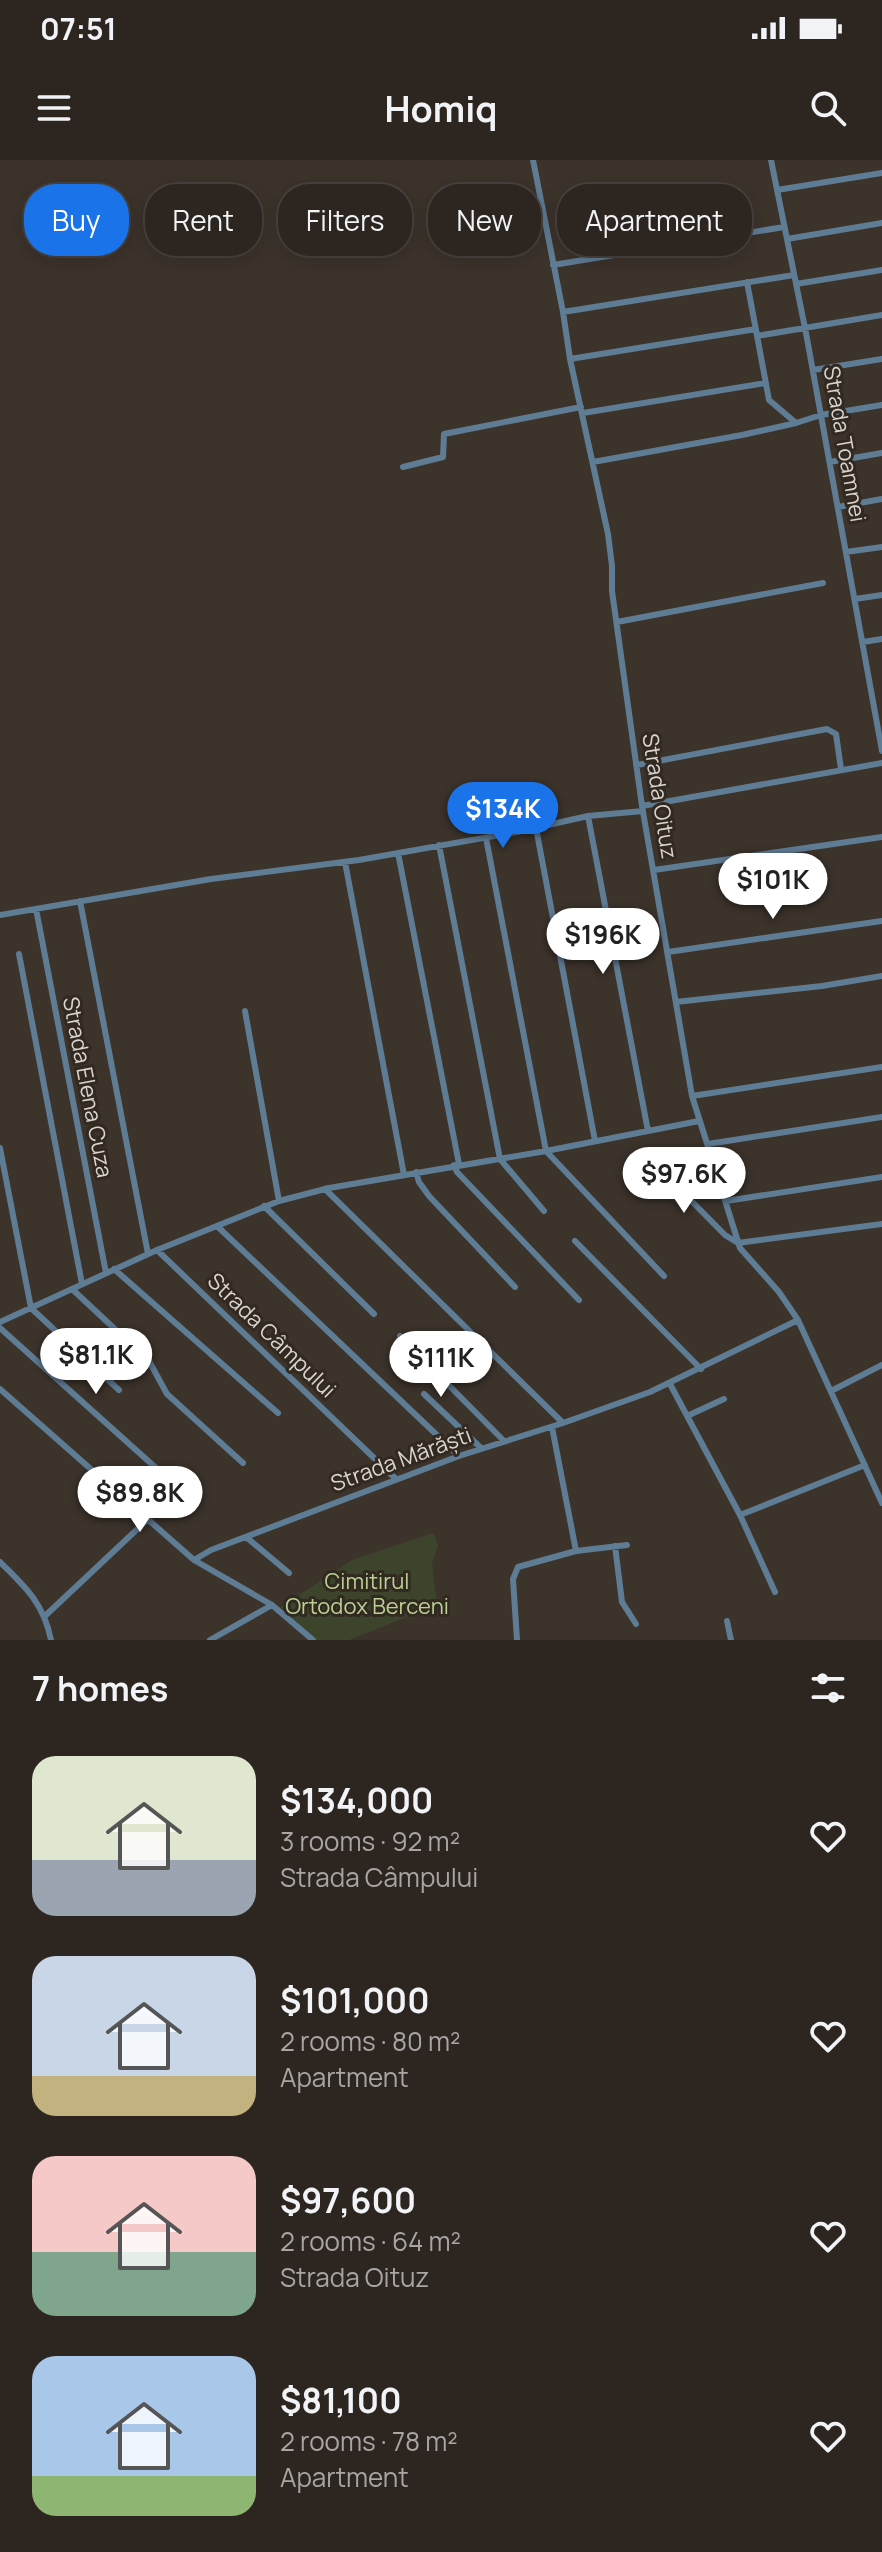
<!DOCTYPE html>
<meta charset="utf-8">
<style>
body{margin:0;font-family:Manrope,sans-serif;background:#352e29;color:#f1f3f6;height:100vh;display:flex;flex-direction:column;font-size:30px;white-space:nowrap}
*{box-sizing:border-box;margin:0}
p{font-size:26px;color:#a7a5a5}
.icon{flex:none;width:44px;height:44px;fill:none;stroke:currentColor;stroke-width:2;stroke-linecap:round;stroke-linejoin:round}
.map{position:relative;height:1480px;overflow:hidden}
.side{display:flex;flex-direction:column;background:#2d2620;flex:1}
.side>*{flex:none}
.hud{position:absolute;left:24px;top:24px;width:834px;height:72px;display:flex;gap:16px}
.price{position:absolute;translate:-50% -68px;padding:0 18px;border-radius:28px;background:#fff;color:#222;font-size:26px;line-height:52px;filter:drop-shadow(0 2px 4px #0008)}
.price::after{content:'';position:absolute;left:50%;top:48px;width:24px;height:18px;margin-left:-12px;background:inherit;clip-path:polygon(0 0,100% 0,50% 100%)}
.price.selected{background:#1a73e8;color:#fff}
ul{padding:0;list-style:none}
li{display:flex;align-items:center;gap:24px;height:200px;padding:0 32px}
li span{display:grid;place-items:center;flex:none;width:224px;height:160px;border-radius:24px;color:#555}
li>.icon{margin-inline-start:auto}
span .icon{width:96px;height:96px;fill:#fffc;stroke-width:1}
li b{font-size:34px}
h2{display:flex;justify-content:space-between;align-items:center;height:96px;padding:0 32px;font-size:34px}
.chip{padding:0 28px;border-radius:32px;background:#2d2620;box-shadow:0 4px 20px #0003,0 0 0 2px #48433e;font-size:28px;line-height:72px}
.chip.selected{background:#1a73e8;color:#fff}
.status{display:flex;justify-content:space-between;align-items:center;height:56px;padding:0 40px;background:#2d2620;direction:ltr}
.status svg{height:22px;fill:currentColor}
header{display:flex;justify-content:space-between;align-items:center;height:104px;padding:0 32px;background:#2d2620;font-size:36px;font-weight:700}
.map>svg:first-child{display:block}
.green{fill:#3c442c}
.lines{fill:none;stroke-linecap:round;stroke-linejoin:round}
.street{stroke:#5f7c95;stroke-width:6}
.labels{text-anchor:middle;dominant-baseline:central;stroke-width:6;stroke-linejoin:round;paint-order:stroke}
.street-label{font-size:22px;fill:#dad4cf;stroke:#322921}
.park-label{font-size:22px;fill:#bad092;stroke:#322921}
</style>
<div class="status"><b>07:51</b><svg viewBox="0 0 49 12"><path d="M0 12V9h3v3zM5 12V6h3v6zM10 12V3h3v9zM15 12V0h3v12zM26 1h20v11H26zM47 4h2v5h-2z"/></svg></div>
<header><svg class="icon" aria-label="menu" viewBox="0 0 24 24"><path d="M4 6h16M4 12h16M4 18h16"/></svg>Homiq<svg class="icon" aria-label="search" viewBox="0 0 24 24"><circle cx="10" cy="10" r="6"/><path d="M15 15l6 6"/></svg></header>
<div class="map">
<svg width="882" height="1480" viewBox="0 0 882 1480">
<rect width="100%" height="100%" fill="#3c332b"/>
<path class="green" d="M433,1373L438,1385L432,1404L437,1445L349,1480H316L281,1447L352,1400Z"/>
<g class="lines">
<path class="street" d="M533,0L563,152L570,199L608,374L612,406V431L642,646L692,936L740,1088L779,1132L798,1160L882,1343
M771,0L806,173L882,591
M777,30L882,13
M787,79L882,63
M553,105L784,67
M747,122L769,240L796,263
M796,124L882,110
M563,152L794,115
M757,176L882,155
M570,199L756,169
M813,210L882,199
M583,253L766,223
M593,302L742,275L796,263L821,255L882,245
M830,302L882,293
M403,307L443,297L444,274L581,247
M838,347L882,339
M846,392L882,387
M855,439L882,435
M617,462L823,423
M863,482L882,479
M637,605L827,569L836,574L841,609
M642,646L882,603
M588,656L648,971
M536,668L595,981
M486,678L546,991L664,1116
M439,685L500,999L544,1051
M398,693L459,1004
M345,702L404,1015
M654,710L882,677
M80,741L148,1094
M36,749L106,1113
M0,755L211,719L359,700L517,672L588,656L643,651
M668,792L882,761
M19,794L82,1124
M676,842L822,826L882,816
M245,851L279,1041
M692,936L882,907
M708,984L882,957
M0,988L31,1148L119,1230
M648,997L725,1075L738,1083L882,1064
M454,1005L457,1012L579,1140
M416,1012L419,1022L429,1036L515,1127
M325,1029L563,1263
M726,1041L882,1017
M264,1046L374,1154
M217,1066L459,1296
M575,1081L701,1209
M157,1090L396,1319
M114,1109L278,1253
M72,1129L149,1201L167,1234L243,1303
M0,1162L157,1090L279,1041L329,1028L546,991L699,961
M0,1168L175,1325
M400,1176L504,1281
M670,1224L740,1355L775,1432
M0,1229L194,1400L272,1445L313,1480
M831,1231L882,1205
M424,1234L481,1288
M687,1256L724,1239
M552,1267L576,1391
M740,1355L865,1305
M246,1377L289,1413
M615,1386L622,1442L636,1464
M194,1400L211,1390L459,1296L563,1263L650,1232L798,1160
M0,1402C25,1426 44,1444 51,1480
M45,1456L147,1360
M727,1461L731,1480
M210,1480L272,1445
M517,1480L513,1419L518,1407L576,1391L627,1385"/>
</g>
<g class="labels">
<g class="street-label">
<text transform="translate(845 284) rotate(80)">Strada Toamnei</text>
<text transform="translate(660 636) rotate(81)">Strada Oituz</text>
<text transform="translate(88 927) rotate(79)">Strada Elena Cuza</text>
<text transform="translate(272 1175) rotate(44)">Strada Câmpului</text>
<text transform="translate(401 1299) rotate(-20)">Strada Mărăști</text>
</g>
<g class="park-label">
<text x="367" y="1421">Cimitirul<tspan x="367" dy="25">Ortodox Berceni</tspan></text>
</g>
</g>
</svg>
<b class="price selected" style="left:503px;top:690px">$134K</b>
<b class="price" style="left:773px;top:761px">$101K</b>
<b class="price" style="left:603px;top:816px">$196K</b>
<b class="price" style="left:684px;top:1055px">$97.6K</b>
<b class="price" style="left:96px;top:1236px">$81.1K</b>
<b class="price" style="left:441px;top:1239px">$111K</b>
<b class="price" style="left:140px;top:1374px">$89.8K</b>
<div class="hud">
<a class="chip selected">Buy</a>
<a class="chip">Rent</a>
<a class="chip">Filters</a>
<a class="chip">New</a>
<a class="chip">Apartment</a>
</div>
</div>
<section class="side">
<h2>7 homes<svg class="icon" aria-label="filters" viewBox="0 0 24 24"><path d="M4 7h16M4 17h16"/><circle cx="9" cy="7" r="2"/><circle cx="15" cy="17" r="2"/></svg></h2>
<ul>
<li><span style="background:linear-gradient(#dfe7d0 65%,#9aa5b1 0)"><svg class="icon" aria-label="home" viewBox="0 0 24 24"><path d="M3 11l9-7 9 7M6 9v11h12V9"/></svg></span><div><b>$134,000</b><p>3 rooms · 92 m²</p><p>Strada Câmpului</p></div><svg class="icon" aria-label="heart" viewBox="0 0 24 24"><path d="M12 20l-8-8c-3-5 5-10 8-4 3-6 11-1 8 4z"/></svg></li>
<li><span style="background:linear-gradient(#c9d6e8 75%,#c2b280 0)"><svg class="icon" aria-label="home" viewBox="0 0 24 24"><path d="M3 11l9-7 9 7M6 9v11h12V9"/></svg></span><div><b>$101,000</b><p>2 rooms · 80 m²</p><p>Apartment</p></div><svg class="icon" aria-label="heart" viewBox="0 0 24 24"><path d="M12 20l-8-8c-3-5 5-10 8-4 3-6 11-1 8 4z"/></svg></li>
<li><span style="background:linear-gradient(#f6c9c9 60%,#7fa58c 0)"><svg class="icon" aria-label="home" viewBox="0 0 24 24"><path d="M3 11l9-7 9 7M6 9v11h12V9"/></svg></span><div><b>$97,600</b><p>2 rooms · 64 m²</p><p>Strada Oituz</p></div><svg class="icon" aria-label="heart" viewBox="0 0 24 24"><path d="M12 20l-8-8c-3-5 5-10 8-4 3-6 11-1 8 4z"/></svg></li>
<li><span style="background:linear-gradient(#a9c7e8 75%,#8fb573 0)"><svg class="icon" aria-label="home" viewBox="0 0 24 24"><path d="M3 11l9-7 9 7M6 9v11h12V9"/></svg></span><div><b>$81,100</b><p>2 rooms · 78 m²</p><p>Apartment</p></div><svg class="icon" aria-label="heart" viewBox="0 0 24 24"><path d="M12 20l-8-8c-3-5 5-10 8-4 3-6 11-1 8 4z"/></svg></li>
</ul>
</section>
